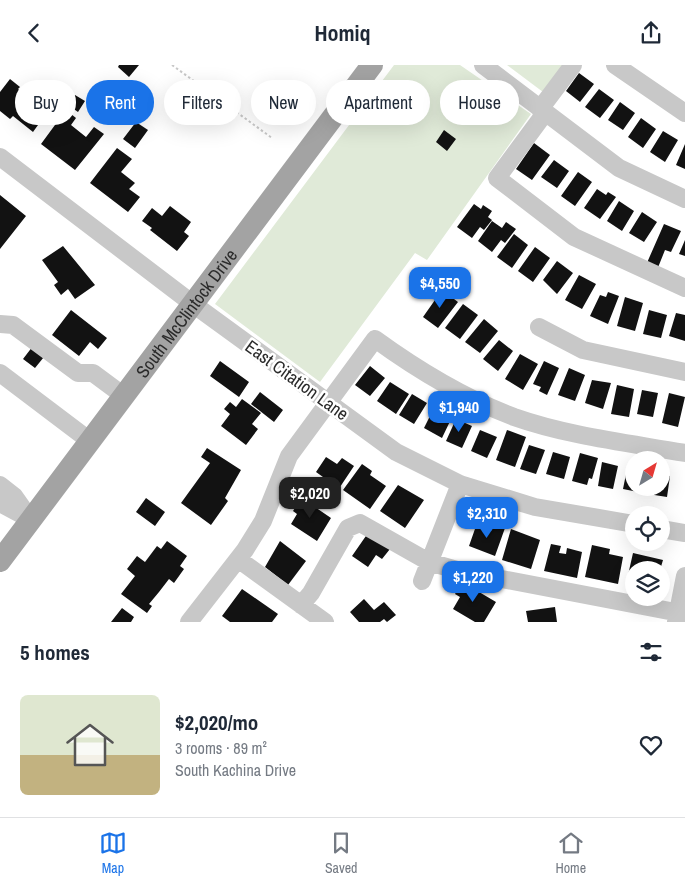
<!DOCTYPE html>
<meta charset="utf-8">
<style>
body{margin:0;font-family:"Archivo Narrow",sans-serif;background:#f6f6f7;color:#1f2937;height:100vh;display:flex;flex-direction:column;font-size:19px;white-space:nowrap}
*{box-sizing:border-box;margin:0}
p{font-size:16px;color:#747a83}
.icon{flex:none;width:28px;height:28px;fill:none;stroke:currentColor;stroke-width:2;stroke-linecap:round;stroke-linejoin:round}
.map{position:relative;height:557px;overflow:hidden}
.panel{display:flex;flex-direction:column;background:#fff;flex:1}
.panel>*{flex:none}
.hud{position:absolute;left:15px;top:15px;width:655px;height:45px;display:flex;gap:10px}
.needle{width:32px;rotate:37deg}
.buttons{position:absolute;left:625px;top:386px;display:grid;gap:10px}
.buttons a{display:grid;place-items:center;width:45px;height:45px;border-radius:50%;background:#fff;box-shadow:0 5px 20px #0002;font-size:25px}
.price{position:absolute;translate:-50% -42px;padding:0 11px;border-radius:10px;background:#1a73e8;color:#fff;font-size:16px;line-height:32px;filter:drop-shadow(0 1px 2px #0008)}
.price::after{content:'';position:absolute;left:50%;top:30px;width:15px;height:11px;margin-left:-8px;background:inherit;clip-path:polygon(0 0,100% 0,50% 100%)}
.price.current{background:#222;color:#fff}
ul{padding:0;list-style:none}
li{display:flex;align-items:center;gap:15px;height:125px;padding:0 20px}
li+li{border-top:1px solid #e0e1e3}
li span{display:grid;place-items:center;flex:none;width:140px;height:100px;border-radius:8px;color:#555}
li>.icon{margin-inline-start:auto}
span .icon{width:60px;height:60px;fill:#fffc;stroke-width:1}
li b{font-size:21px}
h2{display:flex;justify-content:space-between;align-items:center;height:60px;padding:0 20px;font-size:21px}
.tag{padding:0 18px;border-radius:22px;background:#fff;box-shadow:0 5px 20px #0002;font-size:18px;line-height:45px}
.tag.current{background:#1a73e8;color:#fff}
header{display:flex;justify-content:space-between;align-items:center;height:65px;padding:0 20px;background:#fff;font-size:22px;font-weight:800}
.tabs{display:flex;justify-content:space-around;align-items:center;height:70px;border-top:1px solid #e0e1e3;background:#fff;font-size:14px;color:#747a83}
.tabs a{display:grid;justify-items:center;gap:2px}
.tabs .current{color:#1a73e8}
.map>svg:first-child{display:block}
.green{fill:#e0ead8}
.building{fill:#121212}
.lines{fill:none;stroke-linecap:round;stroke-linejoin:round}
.path{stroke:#c8c8c8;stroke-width:2;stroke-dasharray:2.5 2.5;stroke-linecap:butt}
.minor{stroke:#c8c8c8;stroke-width:18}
.major{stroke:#a3a3a3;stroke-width:22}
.labels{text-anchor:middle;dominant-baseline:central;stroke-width:5;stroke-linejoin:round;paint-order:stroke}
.street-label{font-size:18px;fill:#2b2b2b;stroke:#fff}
</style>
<header><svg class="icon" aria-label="back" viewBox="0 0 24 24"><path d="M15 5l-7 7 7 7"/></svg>Homiq<svg class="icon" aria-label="share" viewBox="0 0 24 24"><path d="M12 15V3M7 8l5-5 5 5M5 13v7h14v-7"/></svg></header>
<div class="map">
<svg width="685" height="557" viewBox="0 0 685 557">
<rect width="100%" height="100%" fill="#fff"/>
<path class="green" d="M394,0H460L531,49L427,195L415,188L320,317L215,239Z
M507,0H564L543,27Z"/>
<path class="building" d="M119,0H139L129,12L118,2Z
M579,8L594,19L580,37L566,26Z
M10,14L20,22L18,24L48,46L33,67L13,51L10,54L0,46V27Z
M599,24L614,35L600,53L585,42Z
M75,30L85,36L78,47L68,40Z
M620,37L635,48L623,65L608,55Z
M66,45L76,53L71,60L86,72L94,62L104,69L75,105L41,79Z
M641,53L656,64L643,83L628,72Z
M136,57L148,65L135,83L123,74Z
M444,65L456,74L447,86L436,77Z
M663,66L678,75L665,97L650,87Z
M534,78L550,90L532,115L516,104Z
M685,79V104L676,100Z
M117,83L132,94L121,107L135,118L129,124L140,132L128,147L90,118Z
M554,95L569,106L557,123L541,112Z
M578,107L592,117L575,141L561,131Z
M597,124L606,130L608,127L616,132L600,154L584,143Z
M0,130L26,151L0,184Z
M619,136L634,146L622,166L607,156Z
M474,139L481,144L483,140L492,146L488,152L492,155L484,165L480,162L472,173L457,162Z
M170,141L191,157L184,167L189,171L177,186L150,165L152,163L142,156L152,143L162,151Z
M642,147L657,157L644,177L629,168Z
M492,156L502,163L506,157L516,164L505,178L501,175L492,187L478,176Z
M664,159L681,166L671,187L665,185L657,205L646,200Z
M514,169L528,180L512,203L497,192Z
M685,175V191L679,189Z
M63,181L95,220L75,234L68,224L61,230L54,220L58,217L42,195Z
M535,182L550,193L533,217L518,206Z
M557,196L573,208L557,229L543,215Z
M579,210L596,219L582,244L565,235Z
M442,225L458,237L438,263L423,252Z
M608,227L619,231L608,259L590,251L600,230L606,232Z
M625,232L643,238L635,266L617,261Z
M463,239L478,250L460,274L445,263Z
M71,245L107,273L98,284L90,277L79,291L52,270Z
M649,245L667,250L661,273L643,269Z
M676,248L685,250V276L669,271Z
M484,254L498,266L480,288L465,277Z
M499,275L513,286L498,306L483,294Z
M36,277L48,287L35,303L23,294Z
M520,289L538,299L523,325L505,314Z
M220,296L249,317L239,332L210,311Z
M544,296L559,303L547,330L539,326L541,322L533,319Z
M370,301L385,313L370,331L355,320Z
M569,303L585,310L575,336L558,330Z
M592,315L611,318L603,344L585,338Z
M390,317L409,329L396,349L377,336Z
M617,320L634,324L629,352L611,349Z
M642,325L658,328L653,352L637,349Z
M260,327L283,345L274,357L251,339Z
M669,328L685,332L678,362L662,358Z
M412,329L427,338L414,359L399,350Z
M242,334L261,348L252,359L258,364L246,380L221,361L230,349L224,344L230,337L236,342Z
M435,341L453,350L442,373L424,363Z
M456,354L472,361L462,383L446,376Z
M480,365L497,372L487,393L471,386Z
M507,365L526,372L515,402L496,395Z
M529,380L545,385L536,409L520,404Z
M207,383L241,405L225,433L228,436L211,460L181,438L210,398L201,392Z
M553,387L570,392L564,414L546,409Z
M580,388L598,393L592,414L589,413L587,420L572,416Z
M326,392L337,399L342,393L354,401L336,428L319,416L323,412L316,407Z
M602,397L618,401L613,424L598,421Z
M362,399L372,406L370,410L386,421L370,444L343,425Z
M628,399L634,401V422H644L643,428L623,424Z
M661,409L670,411L667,432L648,429L649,422H661Z
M398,420L424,435L405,463L380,446Z
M303,430L314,437L312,440L331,453L317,476L291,459L297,449L293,446Z
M146,433L165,447L155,461L136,447Z
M494,459L505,463L495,491L469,481L476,461L491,466Z
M511,464L540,475L531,504L502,495Z
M368,468L390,484L382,494L376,490L368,502L352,491Z
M167,476L187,491L180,501L184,504L174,518L169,514L159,527L149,539L152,541L147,548L121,529L135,511L127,504L137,491L145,497L157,481L161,484Z
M280,476L306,496L288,520L265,502Z
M551,479L561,481L559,488L566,489L567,483L582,487L577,513L544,506Z
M592,480L610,484L609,489L623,492L618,519L585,512Z
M633,488L663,495L660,505H634V520L626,519Z
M464,513L476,520L474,524L496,537L484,557H475L453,544L460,532L455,529Z
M242,524L278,549L272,557H230L222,551Z
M364,534L374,545L384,537L396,550L387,557L384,554L380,557H359L350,547Z
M555,542L557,557H528L526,546Z
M122,543L134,552L131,557H111Z"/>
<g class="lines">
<path class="path" d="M172,0L272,73"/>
<path class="minor" d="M483,0L619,103L685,134
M615,0L685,48
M540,44L573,0
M545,48L497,113L574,172L685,223
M0,92L193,239L396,387L460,419L535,442L634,459
M0,259L13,260L78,308H93L124,331
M539,262L583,285L685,307
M0,308L90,376
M0,420L14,431L31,455
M0,438L28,453
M661,464L685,468
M238,494L325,557
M422,516L460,419
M301,540L311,528L348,463L360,458L429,497L460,506L685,549
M189,557L245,485L263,456L289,391L375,274C419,306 464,333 514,352C568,371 629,378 685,388
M676,557L685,511"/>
<path class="major" id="s1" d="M0,496L372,0"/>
</g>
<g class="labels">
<g class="street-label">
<text stroke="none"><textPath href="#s1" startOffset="310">South McClintock Drive</textPath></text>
<text transform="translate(297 315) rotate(36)">East Citation Lane</text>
</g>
</g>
</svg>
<div class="buttons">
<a><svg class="needle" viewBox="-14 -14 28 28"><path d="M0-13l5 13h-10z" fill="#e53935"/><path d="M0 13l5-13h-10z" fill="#747a83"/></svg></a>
<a><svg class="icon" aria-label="locate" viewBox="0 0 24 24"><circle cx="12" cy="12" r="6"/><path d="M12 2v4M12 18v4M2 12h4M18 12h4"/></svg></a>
<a><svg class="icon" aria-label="layers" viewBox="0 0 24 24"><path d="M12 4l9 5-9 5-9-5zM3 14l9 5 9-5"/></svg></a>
</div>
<b class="price" style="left:440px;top:244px">$4,550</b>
<b class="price" style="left:459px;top:368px">$1,940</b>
<b class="price current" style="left:310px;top:454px">$2,020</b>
<b class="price" style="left:487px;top:474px">$2,310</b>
<b class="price" style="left:473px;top:538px">$1,220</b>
<div class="hud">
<a class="tag">Buy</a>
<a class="tag current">Rent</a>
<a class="tag">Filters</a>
<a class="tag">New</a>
<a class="tag">Apartment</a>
<a class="tag">House</a>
</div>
</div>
<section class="panel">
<h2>5 homes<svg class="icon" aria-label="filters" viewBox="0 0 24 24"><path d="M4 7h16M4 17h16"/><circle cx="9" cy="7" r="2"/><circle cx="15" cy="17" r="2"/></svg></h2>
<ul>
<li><span style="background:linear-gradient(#dfe7d0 60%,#c2b280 0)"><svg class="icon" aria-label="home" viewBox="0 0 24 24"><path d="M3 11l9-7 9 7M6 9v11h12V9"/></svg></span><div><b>$2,020/mo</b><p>3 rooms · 89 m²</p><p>South Kachina Drive</p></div><svg class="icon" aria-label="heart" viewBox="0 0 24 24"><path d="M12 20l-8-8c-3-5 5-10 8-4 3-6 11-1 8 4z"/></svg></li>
</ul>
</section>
<nav class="tabs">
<a class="current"><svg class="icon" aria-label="map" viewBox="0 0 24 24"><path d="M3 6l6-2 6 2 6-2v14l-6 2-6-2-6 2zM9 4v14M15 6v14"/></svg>Map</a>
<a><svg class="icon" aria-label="saved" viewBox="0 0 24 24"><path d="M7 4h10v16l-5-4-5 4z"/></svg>Saved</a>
<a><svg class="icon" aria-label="home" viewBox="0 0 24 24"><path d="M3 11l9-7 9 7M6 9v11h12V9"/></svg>Home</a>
</nav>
